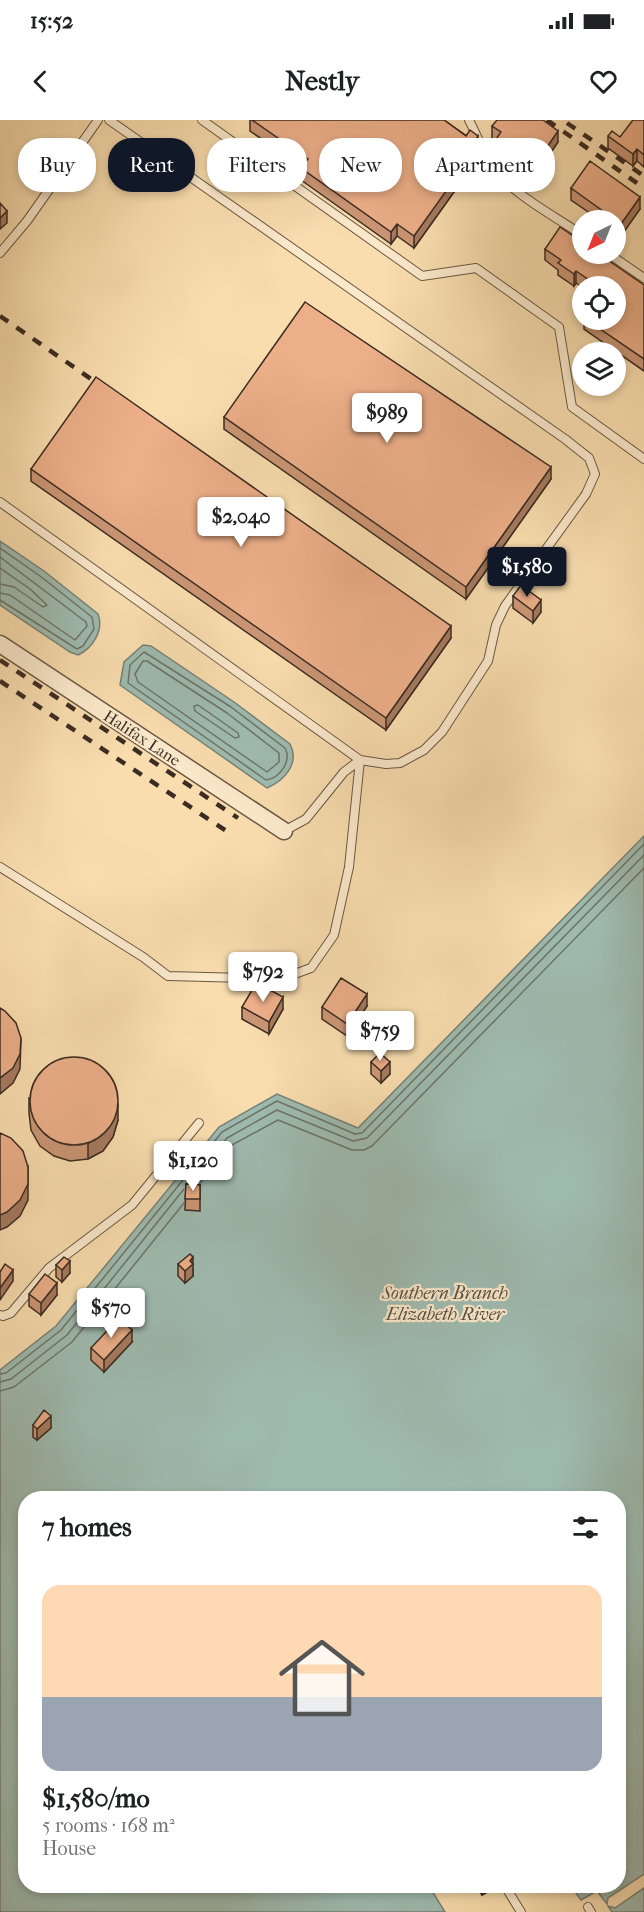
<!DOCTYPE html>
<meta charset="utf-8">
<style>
body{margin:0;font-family:"IM FELL French Canon",serif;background:#f2f2f2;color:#202124;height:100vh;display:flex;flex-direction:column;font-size:22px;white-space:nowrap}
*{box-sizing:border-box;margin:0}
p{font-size:20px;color:#757577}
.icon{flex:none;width:33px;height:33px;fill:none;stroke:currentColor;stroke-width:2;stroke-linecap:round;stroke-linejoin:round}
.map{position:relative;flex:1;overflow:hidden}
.drawer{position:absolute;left:18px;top:1371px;width:608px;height:402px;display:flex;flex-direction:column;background:#fff;border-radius:24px;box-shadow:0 3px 9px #0003}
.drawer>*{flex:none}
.banner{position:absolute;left:18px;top:18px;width:609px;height:54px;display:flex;gap:12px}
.needle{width:39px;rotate:223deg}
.tools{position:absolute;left:572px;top:90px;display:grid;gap:12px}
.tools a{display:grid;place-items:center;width:54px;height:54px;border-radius:50%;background:#fff;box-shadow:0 3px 9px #0003;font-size:30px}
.price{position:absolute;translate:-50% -51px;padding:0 14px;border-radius:6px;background:#fff;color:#222;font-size:20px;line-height:39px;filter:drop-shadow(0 2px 3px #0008)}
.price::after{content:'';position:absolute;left:50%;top:36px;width:18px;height:14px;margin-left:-9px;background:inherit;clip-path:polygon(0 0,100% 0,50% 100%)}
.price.current{background:#111827;color:#fff}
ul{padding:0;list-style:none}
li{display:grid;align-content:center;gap:12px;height:318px;padding:0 24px}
li span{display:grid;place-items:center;height:186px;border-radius:18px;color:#555}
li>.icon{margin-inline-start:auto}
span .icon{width:108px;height:108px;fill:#fffc;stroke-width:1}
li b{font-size:26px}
h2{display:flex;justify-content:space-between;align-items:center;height:72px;padding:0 24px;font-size:26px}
.chip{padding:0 21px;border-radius:24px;background:#fff;box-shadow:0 3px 9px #0003;font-size:21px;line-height:54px}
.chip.current{background:#111827;color:#fff}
.status{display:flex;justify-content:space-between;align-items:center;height:42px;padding:0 30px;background:#fff;direction:ltr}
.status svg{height:16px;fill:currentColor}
header{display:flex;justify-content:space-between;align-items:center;height:78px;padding:0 24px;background:#fff;font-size:27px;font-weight:800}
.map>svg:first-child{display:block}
.water{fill:#9ebbb0;stroke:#768277;stroke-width:1.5}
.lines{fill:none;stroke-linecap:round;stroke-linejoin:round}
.shore{stroke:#6c7468;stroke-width:1.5}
.service-casing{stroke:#6a5844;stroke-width:10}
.minor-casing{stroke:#6a5844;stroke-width:19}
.service{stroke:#fbe9cb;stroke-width:8}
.minor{stroke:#fbe9cb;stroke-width:16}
.rail{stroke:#3b2c21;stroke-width:4.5;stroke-dasharray:10 10;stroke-linecap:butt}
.wall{fill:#cb9676;stroke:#3b2c21;stroke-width:1.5}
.shaded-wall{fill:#a57a60;stroke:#3b2c21;stroke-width:1.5}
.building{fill:#ecaf89;stroke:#3b2c21;stroke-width:1.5}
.labels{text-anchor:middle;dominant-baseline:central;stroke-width:4.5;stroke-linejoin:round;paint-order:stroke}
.street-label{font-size:16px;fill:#3b2c21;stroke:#fbe9cb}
.water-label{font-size:18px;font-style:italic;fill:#545045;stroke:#fbe9cb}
</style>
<div class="status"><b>15:52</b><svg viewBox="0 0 49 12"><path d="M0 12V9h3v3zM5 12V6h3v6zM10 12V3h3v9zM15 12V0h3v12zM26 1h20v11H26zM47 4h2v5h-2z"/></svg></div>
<header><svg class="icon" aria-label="back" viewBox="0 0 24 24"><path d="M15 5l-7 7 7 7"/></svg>Nestly<svg class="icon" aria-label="heart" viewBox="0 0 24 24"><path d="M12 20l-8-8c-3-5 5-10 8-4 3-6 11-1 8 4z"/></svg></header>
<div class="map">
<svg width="644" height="1792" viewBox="0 0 644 1792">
<rect width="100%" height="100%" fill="#f9ddaf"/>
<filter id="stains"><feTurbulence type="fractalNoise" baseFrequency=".00333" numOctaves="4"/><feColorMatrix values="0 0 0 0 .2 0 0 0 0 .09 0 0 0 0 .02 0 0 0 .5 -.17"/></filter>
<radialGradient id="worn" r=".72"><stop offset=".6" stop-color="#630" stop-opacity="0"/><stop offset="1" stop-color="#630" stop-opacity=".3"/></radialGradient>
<path class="water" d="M0,421L44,451L98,494C104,510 93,528 78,535L70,532L0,485Z
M143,525L151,526L234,582L290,624C300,643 285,660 267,668L120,565L124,542Z
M644,716V1754L608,1778L607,1784L597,1771L581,1780L571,1766H618V1378H26V1766H429L445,1792H0V1250L56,1206L219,1007L277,974L358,1008Z
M644,1768V1792H612L608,1786L615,1788Z"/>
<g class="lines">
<path class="shore" d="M0,428L40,456L92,497L94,509L83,526L77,529L0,480
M0,437L86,502L87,506L75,520L10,475L0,473
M0,448L30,469L47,485L43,487L14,467L0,464
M144,532L231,587L285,628C292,641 280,658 266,660L128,563L130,545Z
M143,541H147L227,593L279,633V642L267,652L138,562L135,554Z
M194,586L198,585L238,613L239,617L235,618L195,591Z
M189,1063L227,1018L277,990L353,1021L367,1018L644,735
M200,1063L232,1025L278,1000L352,1030H364L372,1026L644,748
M0,1254L6,1253L61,1210L222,1012L277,981L355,1014L362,1013L644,724
M0,1262L11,1259L67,1215L184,1069
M0,1271L14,1267L72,1222L184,1083"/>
<g class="service-casing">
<path id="service" d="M109,0L565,319L589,338L595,354L586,374L505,486L496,505L488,541L442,612L424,630L400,643L386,644L360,640L344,652L306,699L284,711
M202,0L422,156L476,148L559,207L572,287L644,339
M469,0C476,14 482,29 490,42C510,74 552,94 582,115
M0,133L27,101L98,0
M609,134L644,158
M0,382L360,640L349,747L334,815L311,848L281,859L168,856L143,837L0,747
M0,1195L3,1196L11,1193L49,1148L132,1085L199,1003
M505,1766L521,1792
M588,1787L591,1792"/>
</g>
<g class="minor-casing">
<path id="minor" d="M0,524L284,711"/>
</g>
<use href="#service" class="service"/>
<use href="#minor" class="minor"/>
<path class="rail" d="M547,0L644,68
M567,3L644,56
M0,196L107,270
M0,540L238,698
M0,561L228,712"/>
</g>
<path class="wall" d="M250,0H444L478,24L479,37L414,128L397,116L391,124L301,60L302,47L250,11Z
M644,0V47L637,41L633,46L608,28V16L620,17Z
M492,6L558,22L532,60L494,34V22L495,20L492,18Z
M571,68L640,89L621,116L615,111V100H600L571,80Z
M545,129L644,165V251L584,209V200H615V166L582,167L576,163L574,166L558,155V150L545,140Z
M224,297L551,359L466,479L224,309Z
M31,349L451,518L386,610L31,361Z
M513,476L541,492L533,503L513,488Z
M367,886L347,916L322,899V887Z
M242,887L283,889L269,914L242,899Z
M371,942L390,954L381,963L371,954Z
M29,978L118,1000L113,1017L103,1031L88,1039L70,1041L54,1036L40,1026L31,1010L29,993Z
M186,1064L200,1065V1091L185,1090Z
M178,1144L193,1149V1156L185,1163L178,1156Z
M56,1145L70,1153L62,1162L56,1157Z
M29,1174L57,1175L41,1195L29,1186Z
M132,1222L104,1252L91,1240V1228Z
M33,1305L51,1308L37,1320L33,1317Z
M476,1766H495V1768L482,1775Z"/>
<path class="shaded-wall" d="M558,11V22L532,60V49Z
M478,16L479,37L414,128V116Z
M637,29V41L633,46V34Z
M640,77V89L621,116V104Z
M7,91V103L0,109V98Z
M397,104V116L391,124V112Z
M576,151V163L574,166V154Z
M551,347V359L466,479V467Z
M541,480V492L533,503V491Z
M451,506V518L386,610V598Z
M367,874V886L347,916V904Z
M283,877V889L269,914V902Z
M21,918L20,949L13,963L0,974V958Z
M390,942V954L381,963V951Z
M118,985V1000L113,1017L103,1031L88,1039V1024Z
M28,1047V1080L20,1096L7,1107L0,1110V1095Z
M193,1137V1156L185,1163V1151L190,1141Z
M70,1141V1153L62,1162V1150Z
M13,1150V1161L0,1180V1168Z
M57,1163V1175L41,1195V1183Z
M132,1210V1222L104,1252V1240Z
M51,1296V1308L37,1320V1309Z
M485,1766H495V1768L482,1775V1767Z"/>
<path class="building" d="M252,0H444L466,16L470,10L478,16L474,22L479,25L414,116L397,104L391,112L301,48L308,39Z
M497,0H543L558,11L532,49L494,22L501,12L492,6Z
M633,0H644V35L637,29L633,34L608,16L612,11L620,17Z
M590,41L640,77L621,104L571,68Z
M0,83L7,91L0,98Z
M560,107L582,122V134H599L644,165V239L587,200H615V166H585L589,160L576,151L574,154L558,143L561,140L545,129Z
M305,182L551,347L466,467L224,297Z
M96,257L451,506L386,598L31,349Z
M521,465L541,480L533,491L513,476Z
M341,858L367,874L347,904L322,887Z
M255,865L260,868L261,865L283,877L269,902L242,887Z
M0,888L5,891L16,903L21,918L20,934L13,948L0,958Z
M380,933L390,942L381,951L371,942Z
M30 981a44 44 0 1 1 88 0a44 44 0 1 1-88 0Z
M0,1013L11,1018L23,1031L28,1047V1064L20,1080L7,1092L0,1095Z
M186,1064L200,1065V1079H185Z
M190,1134L193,1137L190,1141L193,1144L185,1151L178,1144Z
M64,1137L70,1141L62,1150L56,1145Z
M5,1144L13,1150L0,1168V1152Z
M45,1154L57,1163L41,1183L29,1174Z
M119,1198L132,1210L104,1240L91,1228Z
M44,1290L51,1296L37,1309L33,1305Z"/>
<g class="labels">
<g class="street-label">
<text transform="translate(142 618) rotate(33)">Halifax Lane</text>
</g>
<g class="water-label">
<text x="445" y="1173">Southern Branch<tspan x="445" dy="21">Elizabeth River</tspan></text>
</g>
</g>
<rect width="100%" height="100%" filter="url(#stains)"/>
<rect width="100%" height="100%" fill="url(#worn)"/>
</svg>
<div class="tools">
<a><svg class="needle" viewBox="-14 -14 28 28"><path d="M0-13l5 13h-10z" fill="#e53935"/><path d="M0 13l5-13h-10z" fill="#757577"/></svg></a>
<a><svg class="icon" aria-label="locate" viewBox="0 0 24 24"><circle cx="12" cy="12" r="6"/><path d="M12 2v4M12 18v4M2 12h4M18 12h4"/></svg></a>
<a><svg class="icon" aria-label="layers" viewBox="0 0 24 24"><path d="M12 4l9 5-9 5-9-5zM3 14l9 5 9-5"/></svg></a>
</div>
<b class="price" style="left:387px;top:324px">$989</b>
<b class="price" style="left:241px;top:428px">$2,040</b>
<b class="price current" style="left:527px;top:478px">$1,580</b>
<b class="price" style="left:263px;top:883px">$792</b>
<b class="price" style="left:380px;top:942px">$759</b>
<b class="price" style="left:193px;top:1072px">$1,120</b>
<b class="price" style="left:111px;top:1219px">$570</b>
<div class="banner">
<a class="chip">Buy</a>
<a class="chip current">Rent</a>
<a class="chip">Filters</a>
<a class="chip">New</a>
<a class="chip">Apartment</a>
</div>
<section class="drawer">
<h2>7 homes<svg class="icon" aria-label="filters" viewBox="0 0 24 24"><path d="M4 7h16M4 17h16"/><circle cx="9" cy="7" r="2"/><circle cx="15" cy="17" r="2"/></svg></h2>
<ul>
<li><span style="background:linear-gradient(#ffd9b3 60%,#9aa5b1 0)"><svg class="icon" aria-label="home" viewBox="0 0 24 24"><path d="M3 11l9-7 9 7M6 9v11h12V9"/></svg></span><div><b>$1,580/mo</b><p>5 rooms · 168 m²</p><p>House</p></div></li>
</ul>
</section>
</div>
